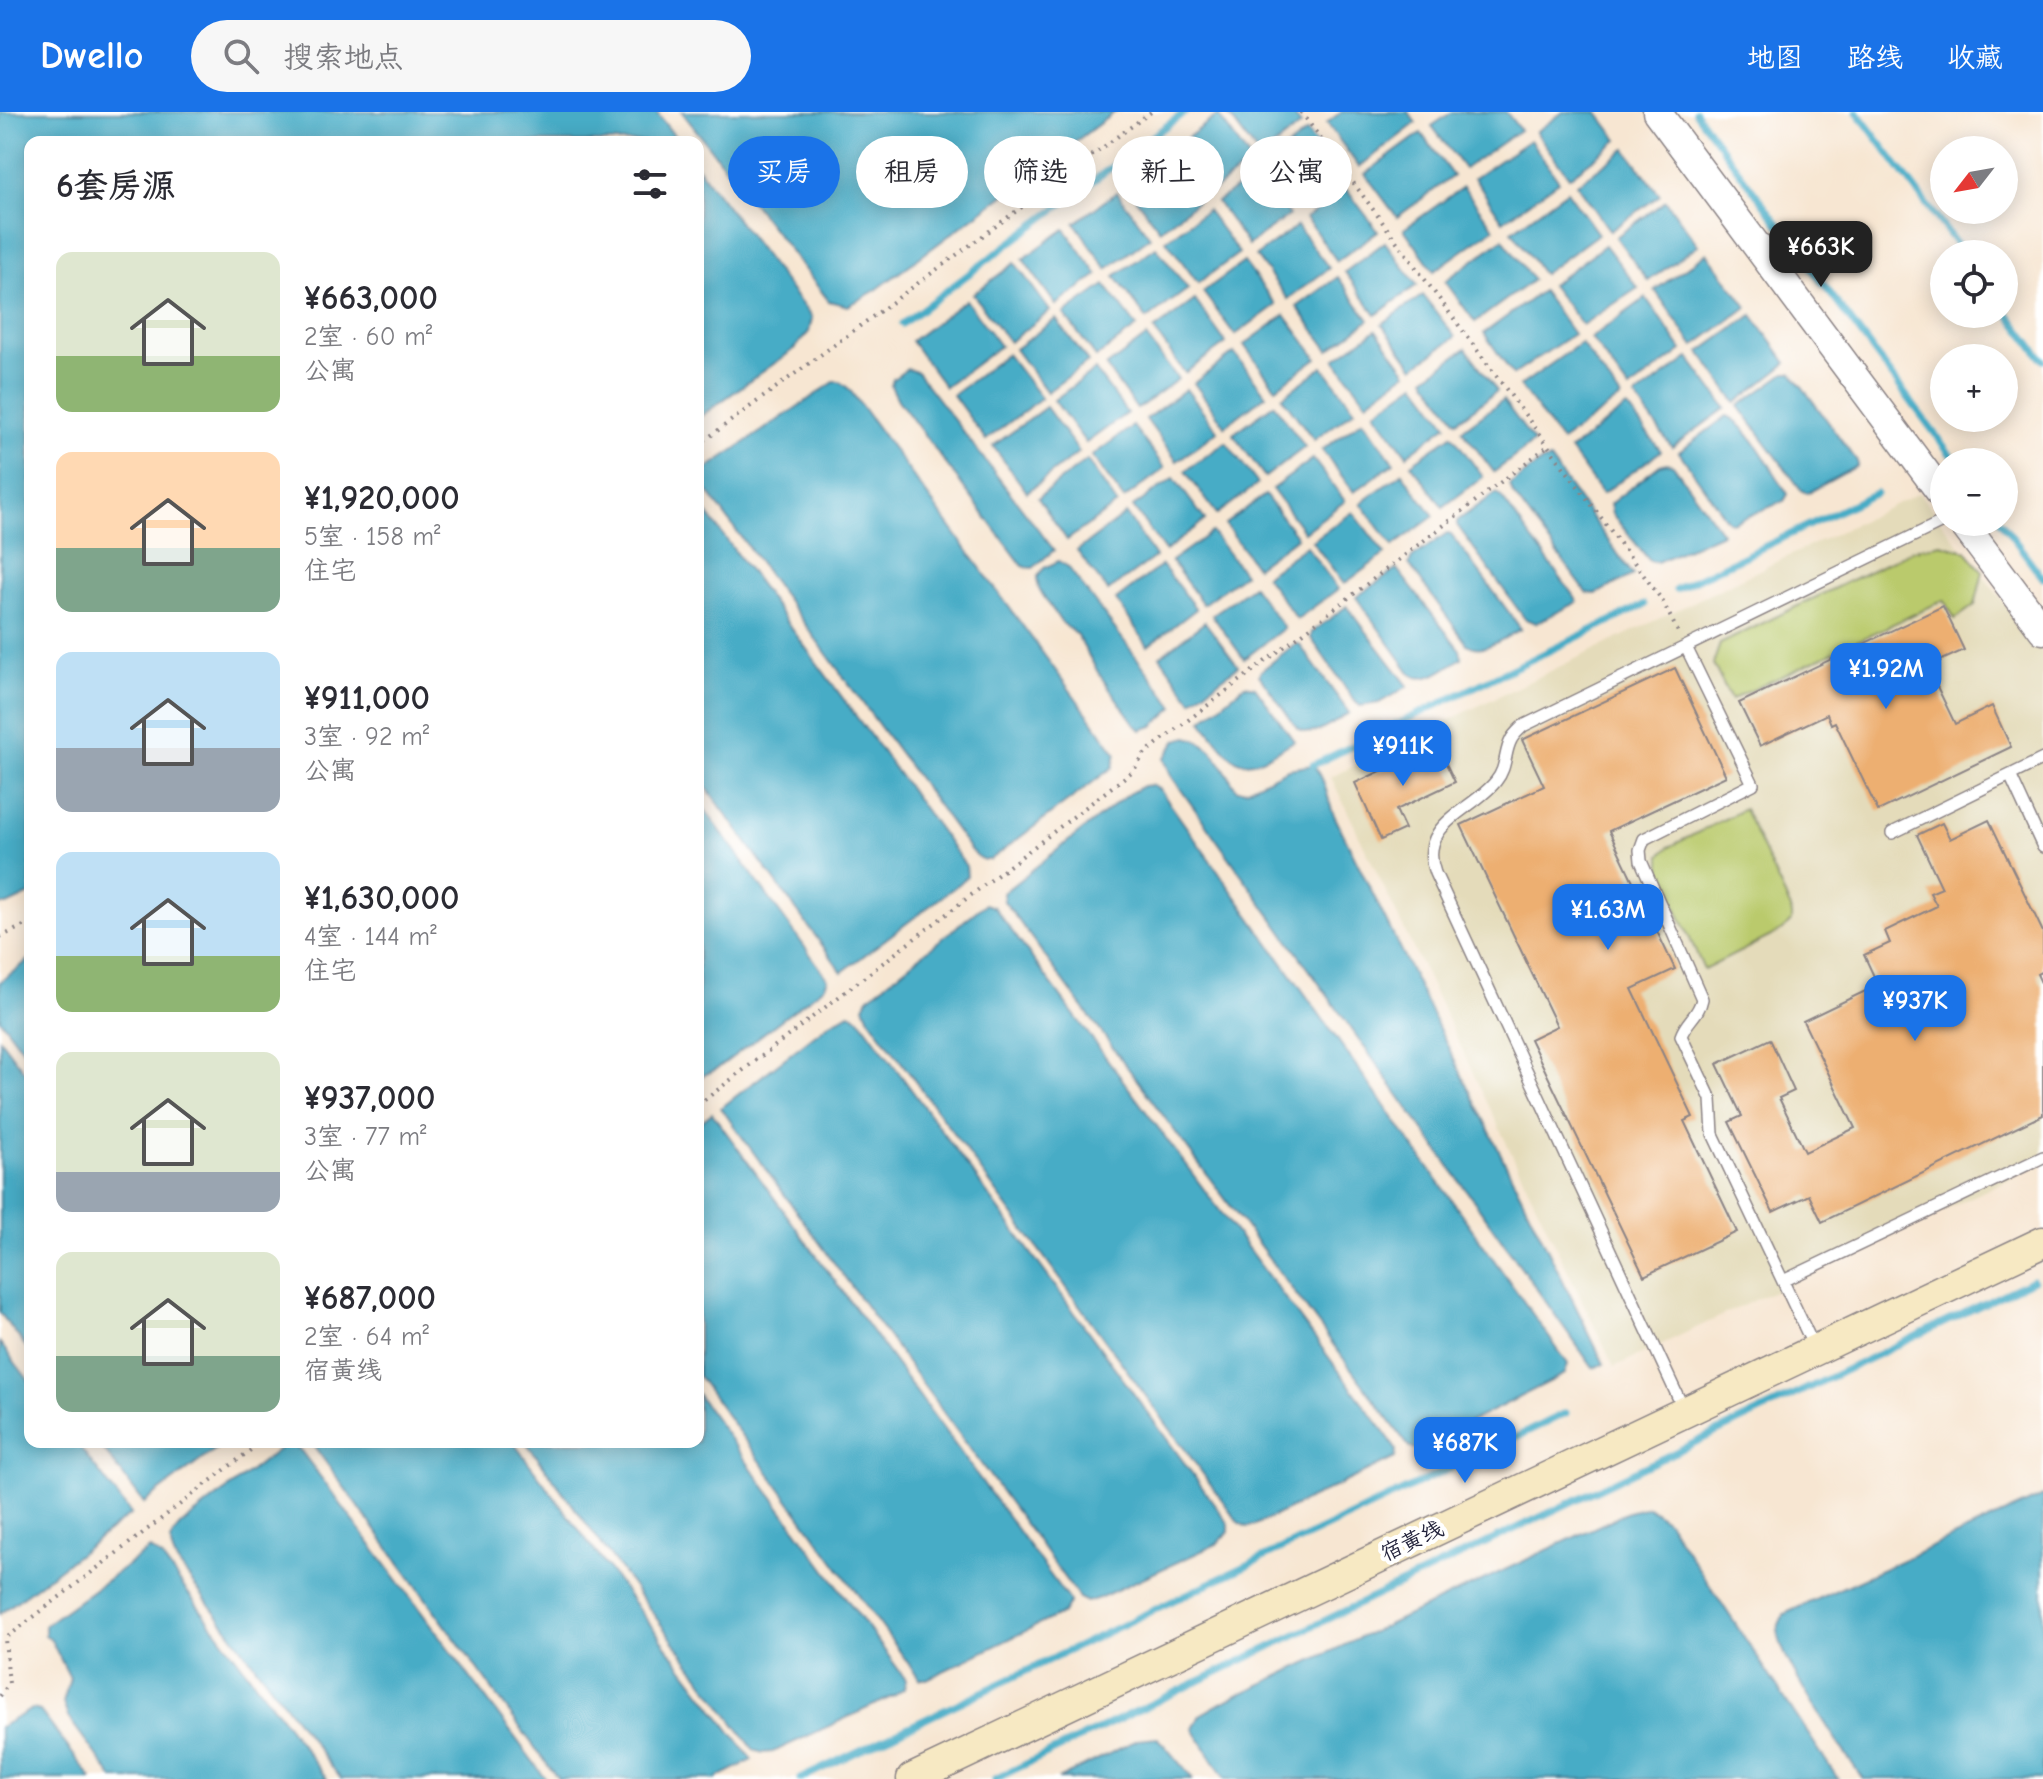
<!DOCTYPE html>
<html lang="zh">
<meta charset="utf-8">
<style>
body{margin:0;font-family:"Comic Neue","LXGW WenKai TC",sans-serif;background:#f7f7f7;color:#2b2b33;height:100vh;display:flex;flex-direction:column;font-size:30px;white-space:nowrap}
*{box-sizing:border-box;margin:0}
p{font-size:26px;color:#7c7c81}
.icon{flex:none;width:44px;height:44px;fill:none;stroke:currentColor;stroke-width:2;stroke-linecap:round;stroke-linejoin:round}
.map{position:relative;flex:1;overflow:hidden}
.drawer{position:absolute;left:24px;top:24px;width:680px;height:1312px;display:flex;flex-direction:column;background:#fff;border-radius:16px;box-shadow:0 4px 20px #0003}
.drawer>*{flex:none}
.hud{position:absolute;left:728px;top:24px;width:760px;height:72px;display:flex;gap:16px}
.needle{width:52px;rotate:239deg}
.fabs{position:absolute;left:1930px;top:24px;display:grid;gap:16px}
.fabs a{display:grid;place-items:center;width:88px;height:88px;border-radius:50%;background:#fff;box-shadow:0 4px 20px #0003;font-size:40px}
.price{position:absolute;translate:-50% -68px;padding:0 18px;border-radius:16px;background:#1a73e8;color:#fff;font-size:26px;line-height:52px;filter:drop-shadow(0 2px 4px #0008)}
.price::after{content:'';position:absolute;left:50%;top:48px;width:24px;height:18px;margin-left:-12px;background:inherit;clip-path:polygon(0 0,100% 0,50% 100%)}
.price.selected{background:#222;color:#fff}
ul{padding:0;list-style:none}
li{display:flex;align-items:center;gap:24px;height:200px;padding:0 32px}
li span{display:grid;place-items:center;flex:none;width:224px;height:160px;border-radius:16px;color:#555}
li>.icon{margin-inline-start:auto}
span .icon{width:96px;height:96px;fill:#fffc;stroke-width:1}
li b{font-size:34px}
h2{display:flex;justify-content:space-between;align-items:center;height:96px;padding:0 32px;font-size:34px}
.pill{padding:0 28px;border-radius:36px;background:#fff;box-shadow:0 4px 20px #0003;font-size:28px;line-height:72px}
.pill.selected{background:#1a73e8;color:#fff}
header{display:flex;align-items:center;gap:48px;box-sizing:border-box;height:112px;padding:0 40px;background:#1a73e8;color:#fff}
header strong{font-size:38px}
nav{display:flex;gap:44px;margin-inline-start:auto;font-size:28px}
.search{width:560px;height:72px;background:#f7f7f7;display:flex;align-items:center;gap:20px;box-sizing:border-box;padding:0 28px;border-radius:44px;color:#7c7c81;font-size:30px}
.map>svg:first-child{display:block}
.built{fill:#e4dbba}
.green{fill:#baca6c;stroke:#6e7654;stroke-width:2}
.water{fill:#47acc6;stroke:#346780;stroke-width:2}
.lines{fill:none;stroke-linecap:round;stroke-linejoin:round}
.stream{stroke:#47acc6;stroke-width:7}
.building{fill:#edaf71}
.service-casing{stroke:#8c8486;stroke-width:14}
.tertiary-casing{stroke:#8c8486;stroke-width:31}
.secondary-casing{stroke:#8c8486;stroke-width:33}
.path{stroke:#8c8486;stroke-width:4;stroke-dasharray:2 6;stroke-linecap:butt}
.service{stroke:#fff;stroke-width:11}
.tertiary{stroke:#fff;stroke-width:28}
.secondary{stroke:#f7e9c3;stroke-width:30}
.labels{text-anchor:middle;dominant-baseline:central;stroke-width:8;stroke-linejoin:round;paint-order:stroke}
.street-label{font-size:22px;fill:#22223b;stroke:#fff}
</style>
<header>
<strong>Dwello</strong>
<div class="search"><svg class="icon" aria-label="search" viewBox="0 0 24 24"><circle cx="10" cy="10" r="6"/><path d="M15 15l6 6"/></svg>搜索地点</div>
<nav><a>地图</a><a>路线</a><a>收藏</a></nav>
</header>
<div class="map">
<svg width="2043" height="1667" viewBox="0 0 2043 1667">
<rect width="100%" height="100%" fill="#fff"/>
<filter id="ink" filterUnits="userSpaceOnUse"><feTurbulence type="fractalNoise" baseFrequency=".0125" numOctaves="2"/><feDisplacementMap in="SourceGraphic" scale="16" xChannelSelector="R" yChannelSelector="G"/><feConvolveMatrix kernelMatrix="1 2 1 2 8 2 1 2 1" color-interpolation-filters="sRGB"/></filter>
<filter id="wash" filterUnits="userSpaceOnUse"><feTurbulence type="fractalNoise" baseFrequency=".006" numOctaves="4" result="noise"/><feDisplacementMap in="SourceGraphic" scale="32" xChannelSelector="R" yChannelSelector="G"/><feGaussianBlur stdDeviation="1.8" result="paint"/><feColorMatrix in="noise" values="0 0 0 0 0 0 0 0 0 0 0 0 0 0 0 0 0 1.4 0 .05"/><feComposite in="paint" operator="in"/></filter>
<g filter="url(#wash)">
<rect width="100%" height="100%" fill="#f7e6d2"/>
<path class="built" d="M1919,381L2043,541V1051L1614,1255L1331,665Z"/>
<path class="green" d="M1941,432L1966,439L1983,460L1975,493L1955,507L1944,488L1731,588L1713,552L1720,532L1913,438Z
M1744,697L1791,797V809L1783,818L1704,858L1661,762V743L1669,735Z"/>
<path class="water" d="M0,0H656L679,30H30V782L7,793H0Z
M682,0H1115L876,178L848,194L829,189Z
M1226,0H1291L1301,13L1260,45Z
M1341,0H1408L1416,11L1359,55L1327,11Z
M1452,0H1506L1520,18L1464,57L1432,14Z
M1563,0H1597L1618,28L1569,65L1536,20Z
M1218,3L1251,49L1208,83L1174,36Z
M1307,20L1340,65L1298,95L1267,52Z
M1421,21L1453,64L1397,105L1365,62Z
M1530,28L1559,69L1503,109L1474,66Z
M1626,37L1660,83L1610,119L1577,72Z
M1166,44L1199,88L1160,118L1126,74Z
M698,56L812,206L809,220L793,238L698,306Z
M1258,60L1289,103L1248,133L1217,90Z
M1463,75L1494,116L1434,159L1404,117Z
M1346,77L1378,119L1337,149L1306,106Z
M1567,79L1598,122L1543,162L1512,119Z
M1117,80L1150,125L1107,157L1075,111Z
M1666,89L1698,133L1648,169L1616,125Z
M1207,98L1239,141L1198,171L1166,128Z
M1297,114L1329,156L1288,187L1256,144Z
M1065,117L1098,163L1056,193L1023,147Z
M1503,127L1533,168L1475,210L1445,169Z
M1385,130L1417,173L1376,203L1345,160Z
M1605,133L1638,176L1582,213L1551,173Z
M1156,135L1188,177L1147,207L1115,164Z
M1707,141L1747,195L1694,234L1655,178Z
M1244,150L1276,193L1235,223L1203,180Z
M1015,151L1050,199L1009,230L973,182Z
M1338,165L1369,208L1329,238L1297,195Z
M1105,173L1137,215L1096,245L1064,202Z
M1542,179L1573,222L1513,263L1484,221Z
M1423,183L1455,225L1414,255L1382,212Z
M1646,186L1682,238L1629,278L1591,226Z
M966,188L1000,234L945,275L911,229Z
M1195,188L1226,231L1185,261L1154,218Z
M1285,203L1317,246L1276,276L1244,233Z
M1752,203L1787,251L1736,291L1700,240Z
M1056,207L1088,250L1047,280L1015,237Z
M1376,218L1407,260L1367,290L1335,247Z
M1146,225L1178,267L1137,297L1106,255Z
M1581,231L1621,286L1561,329L1520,274Z
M1466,236L1497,279L1457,309L1425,266Z
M1234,241L1266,283L1225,314L1194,271Z
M1007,242L1041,286L986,328L953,283Z
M1689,246L1726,296L1672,335L1635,285Z
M1323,255L1355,298L1314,328L1282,285Z
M907,257L917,260L1054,438L1033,456L1023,454L898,288L891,274L893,267Z
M1095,258L1127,301L1086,331L1054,288Z
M1785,261H1792L1857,349V354L1808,381L1802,379L1739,294Z
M834,270H840L849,277L1116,641L1113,655L990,748H983L972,740L702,372V362L709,355Z
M1416,271L1447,313L1407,343L1375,300Z
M1186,277L1218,319L1177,349L1146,307Z
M1503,288L1534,330L1494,360L1462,318Z
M1274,292L1305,335L1265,365L1233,322Z
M1046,295L1079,340L1027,380L993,334Z
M1627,295L1661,339L1602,382L1570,338Z
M1727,304C1748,312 1774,362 1788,382L1784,389L1732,411L1727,408L1679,340Z
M1363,308L1394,351L1354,380L1322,338Z
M1133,314L1165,356L1124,387L1092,344Z
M1452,323L1483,365L1443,395L1411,352Z
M1226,330L1258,372L1217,402L1185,359Z
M1313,347L1345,389L1304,420L1272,377Z
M1087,348L1117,392L1067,428L1038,386Z
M1550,348L1633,463L1596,482L1587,481L1513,382L1510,373L1541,350Z
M1667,351L1673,353L1722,421L1657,450L1650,449L1612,402L1610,392L1660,353Z
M1402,361L1434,404L1393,434L1361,391Z
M1174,366L1205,408L1165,439L1133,395Z
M1496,381L1501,385L1578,490L1536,511L1525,507L1457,413V409Z
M1265,383L1297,425L1256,455L1225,412Z
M698,389L966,754L967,764L960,771L842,860L698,664Z
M1353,400L1385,442L1344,472L1312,429Z
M1126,402L1155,445L1108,479L1077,439Z
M1212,420L1244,462L1203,492L1171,449Z
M1447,421L1451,422L1521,517C1505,525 1484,543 1467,532L1409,452L1412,446Z
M1306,434L1338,477L1297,507L1265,464Z
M1059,449L1068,455L1174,595L1153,614L1141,618L1135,612L1099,562L1077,523L1061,510L1039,477L1037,466L1044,456Z
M1162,453L1196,497L1148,534L1116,488Z
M1397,457L1460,538L1462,546C1448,554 1427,573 1412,563L1356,485Z
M1253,474L1284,516L1244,547L1212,503Z
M1347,494L1408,574L1379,591L1360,594L1354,588L1311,526L1312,520Z
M1205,510L1238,554L1192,589L1160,544Z
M1295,532H1299L1349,601C1334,610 1315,628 1298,617L1259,563L1261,559Z
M1245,573L1255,575L1294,629C1238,663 1240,658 1202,609Z
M1187,625C1214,630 1223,657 1237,678H1245L1288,657L1313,653C1325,665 1327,685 1333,701L1604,1252L1593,1256L1172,665L1164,647L1177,628Z
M1152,673L1160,678L1568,1252L1565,1262L1417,1337L1410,1336L1004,789L1003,781L1128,682L1143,674Z
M698,688L828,867L824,875L717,957L702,964L698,961Z
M985,792L994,795L1391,1329L1396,1338L1395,1346L1255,1413L1247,1415L1239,1411L869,906L864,894L868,886Z
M30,847V947L0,907V870Z
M850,901L859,906L1229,1412V1420L1217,1432L1099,1486L1087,1490L1079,1486L721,996L830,911Z
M0,927L30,967V1240L0,1201Z
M712,1001L1070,1490L1063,1501L927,1567H920L698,1264V1012Z
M0,1231L30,1270V1330H76L131,1402L0,1502Z
M698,1283L906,1568L904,1577L894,1584L773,1640L762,1641L754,1638L526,1330H698Z
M98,1330H225L144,1391Z
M311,1330H513L752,1648L715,1667H558Z
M284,1333H293L301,1339L546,1667H341L177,1450C169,1435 168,1427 180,1414Z
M2043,1384V1667H1863C1845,1642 1778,1545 1778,1519C1777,1514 1782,1507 1784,1502Z
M1648,1395L1667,1409L1838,1667H1225L1193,1617L1200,1603L1221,1591L1628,1400Z
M150,1437L162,1446L327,1667H114L68,1605L63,1591L70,1566L50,1526L45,1523V1513Z
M32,1597L40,1599L92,1667H0V1615Z
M1158,1626L1193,1667H1058L1137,1628Z"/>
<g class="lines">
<path class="stream" d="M1695,0L1956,350
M1857,0L1964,142
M2004,196L2043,248
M902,212L1185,0
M2001,410L2043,466
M1676,477L1876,381
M1313,653L1644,493
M800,1667L1566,1301
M995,1667L2033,1168"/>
</g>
<g id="blocks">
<path class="building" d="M1943,494L1964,538L1931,553L1935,562L1932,564L1955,612L1992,594L2011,635L1878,699L1835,610L1831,612L1827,602L1760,634L1739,591Z
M1675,556L1726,664L1609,719L1675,857L1632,877L1693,1005L1684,1009L1737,1120L1644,1164L1530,927L1557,914L1461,713L1544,674L1522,628Z
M1437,633L1455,670L1396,698L1405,717L1381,728L1355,671Z
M1989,708L2043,820V859L2037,862L2043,875V1003L1822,1110L1809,1083L1773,1100L1729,1010L1742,1004L1717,952L1770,927L1794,979L1779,986L1805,1040L1855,1016L1803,909L1878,873L1864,843L1890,831L1885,819L1937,794L1930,781L1942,776L1917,723L1942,711L1950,727Z"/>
</g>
</g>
<g filter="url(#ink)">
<use href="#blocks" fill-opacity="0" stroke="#8c8486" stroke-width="2"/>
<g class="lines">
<g class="service-casing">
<path id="service" d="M1686,535L1753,672L1644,727L1640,738L1641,749L1702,887C1699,903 1686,909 1681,924L1711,987L1713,1022L1815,1237
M2010,663L2043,735
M1892,721L2043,647
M1783,1169L2043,1045
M1684,1298L1435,761C1417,711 1473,699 1496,669C1507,656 1504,641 1511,628C1513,623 1519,618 1523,614L1944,409"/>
</g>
<g class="tertiary-casing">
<path id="tertiary" d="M1657,0L1944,385
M1962,410L2043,518"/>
</g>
<g class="secondary-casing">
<path id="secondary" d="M912,1667L2043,1130"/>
</g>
<path class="path" d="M1301,0L1662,488L1679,522
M698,333L1151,0
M0,825L30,811
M698,993L1134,658L1145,641L1548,334
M0,1584L9,1572L5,1527L261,1330"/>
<use href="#service" class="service"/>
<use href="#tertiary" class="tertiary"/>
<use href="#secondary" class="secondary"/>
</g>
</g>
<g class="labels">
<g class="street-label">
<text transform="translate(1412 1429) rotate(-25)">宿黄线</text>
</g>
</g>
</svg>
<div class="fabs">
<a><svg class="needle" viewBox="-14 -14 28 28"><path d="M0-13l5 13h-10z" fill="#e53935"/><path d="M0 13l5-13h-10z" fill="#7c7c81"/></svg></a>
<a><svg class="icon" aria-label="locate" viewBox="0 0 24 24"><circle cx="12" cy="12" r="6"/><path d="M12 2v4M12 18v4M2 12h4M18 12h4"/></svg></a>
<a>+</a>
<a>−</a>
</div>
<b class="price selected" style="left:1821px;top:177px">¥663K</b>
<b class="price" style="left:1886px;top:599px">¥1.92M</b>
<b class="price" style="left:1403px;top:676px">¥911K</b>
<b class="price" style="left:1608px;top:840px">¥1.63M</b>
<b class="price" style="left:1915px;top:931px">¥937K</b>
<b class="price" style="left:1465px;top:1373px">¥687K</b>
<div class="hud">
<a class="pill selected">买房</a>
<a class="pill">租房</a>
<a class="pill">筛选</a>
<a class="pill">新上</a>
<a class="pill">公寓</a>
</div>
<section class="drawer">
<h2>6套房源<svg class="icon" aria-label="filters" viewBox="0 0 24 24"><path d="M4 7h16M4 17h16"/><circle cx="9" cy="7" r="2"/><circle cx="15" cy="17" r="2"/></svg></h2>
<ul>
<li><span style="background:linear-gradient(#dfe7d0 65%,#8fb573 0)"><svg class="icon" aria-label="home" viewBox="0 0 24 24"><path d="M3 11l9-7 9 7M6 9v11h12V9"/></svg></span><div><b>¥663,000</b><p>2室 · 60 m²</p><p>公寓</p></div></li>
<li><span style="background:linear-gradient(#ffd9b3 60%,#7fa58c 0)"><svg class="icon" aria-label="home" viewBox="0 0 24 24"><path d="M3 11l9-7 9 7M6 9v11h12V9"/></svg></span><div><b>¥1,920,000</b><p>5室 · 158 m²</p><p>住宅</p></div></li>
<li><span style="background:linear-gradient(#bfe0f5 60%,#9aa5b1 0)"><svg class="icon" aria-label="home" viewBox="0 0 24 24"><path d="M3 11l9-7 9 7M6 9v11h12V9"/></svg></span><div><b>¥911,000</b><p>3室 · 92 m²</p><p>公寓</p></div></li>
<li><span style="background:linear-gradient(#bfe0f5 65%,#8fb573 0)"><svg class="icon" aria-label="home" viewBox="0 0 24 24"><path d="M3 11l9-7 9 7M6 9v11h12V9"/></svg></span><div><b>¥1,630,000</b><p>4室 · 144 m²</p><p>住宅</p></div></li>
<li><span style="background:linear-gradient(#dfe7d0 75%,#9aa5b1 0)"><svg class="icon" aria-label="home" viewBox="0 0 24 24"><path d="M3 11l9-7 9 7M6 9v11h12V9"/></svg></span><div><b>¥937,000</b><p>3室 · 77 m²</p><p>公寓</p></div></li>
<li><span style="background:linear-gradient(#dfe7d0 65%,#7fa58c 0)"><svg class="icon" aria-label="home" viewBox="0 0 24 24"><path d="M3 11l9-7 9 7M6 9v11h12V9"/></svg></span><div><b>¥687,000</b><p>2室 · 64 m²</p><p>宿黄线</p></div></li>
</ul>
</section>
</div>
